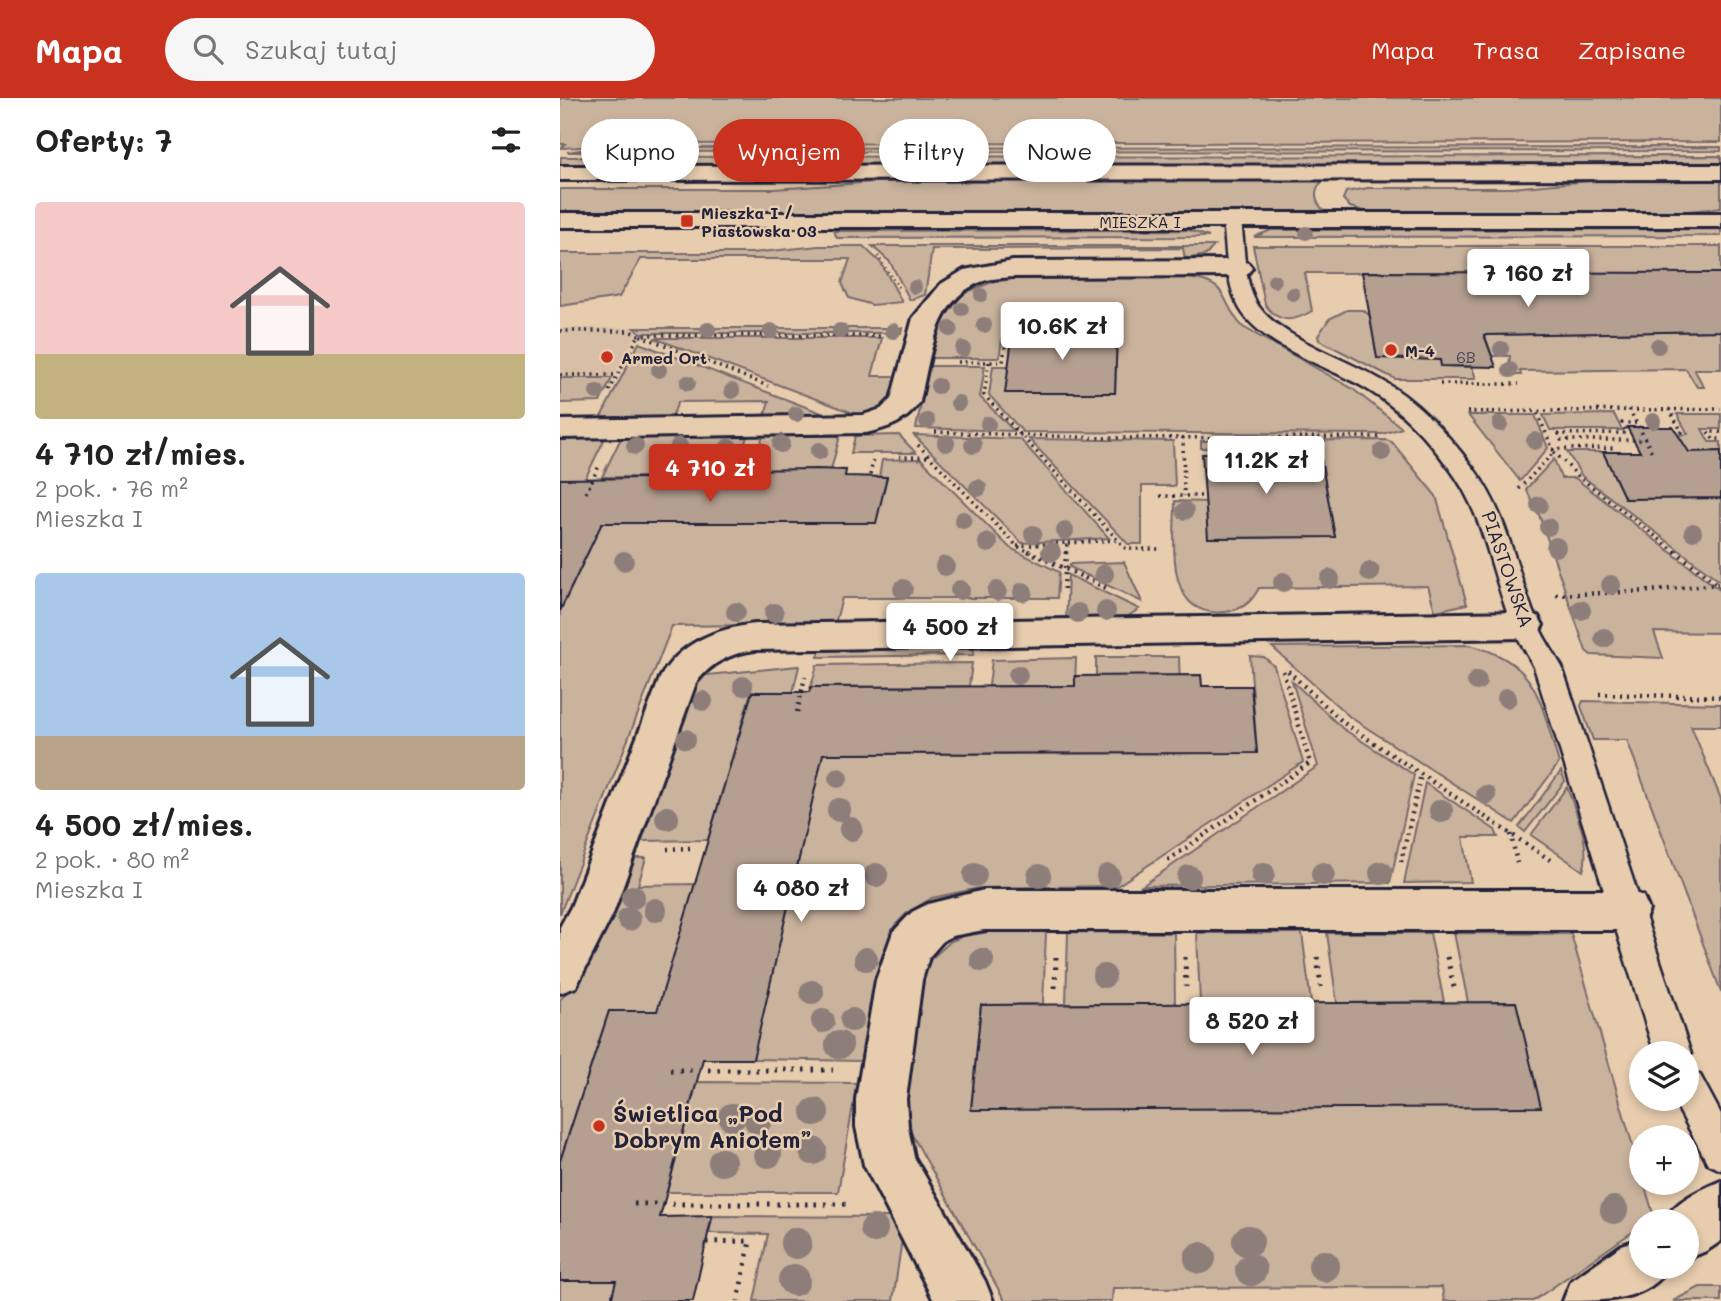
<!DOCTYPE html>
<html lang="pl">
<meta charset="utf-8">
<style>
body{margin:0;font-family:Mali,sans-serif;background:#f6f6f6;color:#222;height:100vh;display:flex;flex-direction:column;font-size:26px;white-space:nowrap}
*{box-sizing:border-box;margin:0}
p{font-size:23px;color:#767676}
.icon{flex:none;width:38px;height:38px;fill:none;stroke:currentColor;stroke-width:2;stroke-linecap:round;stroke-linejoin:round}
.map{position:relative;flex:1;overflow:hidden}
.panel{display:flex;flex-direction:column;background:#fff;width:560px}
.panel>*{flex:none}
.top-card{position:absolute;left:21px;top:21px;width:665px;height:63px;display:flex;gap:14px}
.buttons{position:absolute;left:1069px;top:943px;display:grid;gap:14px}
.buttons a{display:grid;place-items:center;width:70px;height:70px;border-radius:50%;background:#fff;box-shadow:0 4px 10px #0003;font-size:35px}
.price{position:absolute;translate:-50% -60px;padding:0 16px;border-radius:7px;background:#fff;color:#222;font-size:23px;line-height:46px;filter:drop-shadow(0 2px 4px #0008)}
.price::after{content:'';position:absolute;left:50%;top:42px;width:21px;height:16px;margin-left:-10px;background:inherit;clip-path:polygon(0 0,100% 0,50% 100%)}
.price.active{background:#c8321e;color:#fff}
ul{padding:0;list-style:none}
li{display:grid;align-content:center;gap:14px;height:371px;padding:0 35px}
li span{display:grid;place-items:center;height:217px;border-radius:7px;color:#555}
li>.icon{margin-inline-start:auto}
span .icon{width:126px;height:126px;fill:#fffc;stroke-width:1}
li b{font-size:30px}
h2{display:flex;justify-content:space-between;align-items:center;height:84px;padding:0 35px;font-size:30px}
.pill{padding:0 24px;border-radius:32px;background:#fff;box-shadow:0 4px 10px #0003;font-size:24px;line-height:63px}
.pill.active{background:#c8321e;color:#fff}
header{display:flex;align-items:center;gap:42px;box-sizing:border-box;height:98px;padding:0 35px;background:#c8321e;color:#fff}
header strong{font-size:33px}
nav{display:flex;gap:38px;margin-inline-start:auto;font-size:24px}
.search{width:490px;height:63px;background:#f6f6f6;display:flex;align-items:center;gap:18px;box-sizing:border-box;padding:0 24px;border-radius:38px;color:#767676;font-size:26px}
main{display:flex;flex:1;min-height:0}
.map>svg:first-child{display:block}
.built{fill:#d8bea5}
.green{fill:#cab39d;stroke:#766a6c;stroke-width:2}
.building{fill:#b49f90;stroke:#22223b;stroke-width:2}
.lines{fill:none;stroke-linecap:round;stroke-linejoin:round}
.lane-casing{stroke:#22223b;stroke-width:5}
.street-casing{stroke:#22223b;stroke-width:6}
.secondary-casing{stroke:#22223b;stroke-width:6}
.path-far3{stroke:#22223b;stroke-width:2.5;stroke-dasharray:1 3.5;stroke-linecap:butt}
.path-far2{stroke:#22223b;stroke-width:3.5;stroke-dasharray:2 4.5;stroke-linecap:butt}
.path-far1{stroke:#22223b;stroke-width:4.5;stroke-dasharray:2 5;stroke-linecap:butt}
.path{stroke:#22223b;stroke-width:5;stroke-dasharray:2.5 7;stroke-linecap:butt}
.lane{fill:#e7ccae;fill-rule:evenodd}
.street{fill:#e7ccae;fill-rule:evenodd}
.secondary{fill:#e7ccae;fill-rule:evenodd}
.tree{fill:#8d7e7a}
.poi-dot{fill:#c8321e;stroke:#e7ccae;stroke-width:2.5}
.labels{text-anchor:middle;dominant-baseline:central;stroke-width:5;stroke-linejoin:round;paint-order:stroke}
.far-poi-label{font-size:16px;font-weight:bold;fill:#22223b;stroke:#e7ccae;text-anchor:start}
.far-street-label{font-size:16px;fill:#22223b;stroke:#e7ccae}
.number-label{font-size:16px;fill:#464150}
.street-label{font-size:19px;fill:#22223b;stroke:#e7ccae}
.near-poi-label{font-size:23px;font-weight:bold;fill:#22223b;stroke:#e7ccae;text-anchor:start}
</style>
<header>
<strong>Mapa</strong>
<div class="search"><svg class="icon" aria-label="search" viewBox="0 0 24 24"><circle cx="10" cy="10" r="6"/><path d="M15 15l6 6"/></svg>Szukaj tutaj</div>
<nav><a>Mapa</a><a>Trasa</a><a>Zapisane</a></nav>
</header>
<main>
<section class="panel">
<h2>Oferty: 7<svg class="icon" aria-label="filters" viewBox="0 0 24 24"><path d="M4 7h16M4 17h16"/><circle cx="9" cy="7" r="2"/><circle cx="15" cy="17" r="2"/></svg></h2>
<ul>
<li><span style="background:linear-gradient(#f6c9c9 70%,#c2b280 0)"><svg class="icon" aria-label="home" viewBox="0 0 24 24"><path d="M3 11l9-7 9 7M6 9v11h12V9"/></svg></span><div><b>4 710 zł/mies.</b><p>2 pok. · 76 m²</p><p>Mieszka I</p></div></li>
<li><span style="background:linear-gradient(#a9c7e8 75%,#b9a48a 0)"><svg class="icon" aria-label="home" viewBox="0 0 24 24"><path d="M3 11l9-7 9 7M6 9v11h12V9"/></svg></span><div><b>4 500 zł/mies.</b><p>2 pok. · 80 m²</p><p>Mieszka I</p></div></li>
</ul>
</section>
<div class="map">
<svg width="1161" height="1203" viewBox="0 0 1161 1203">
<rect width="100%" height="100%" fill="#e7ccae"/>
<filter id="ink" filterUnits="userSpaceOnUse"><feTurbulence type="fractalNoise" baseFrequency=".0143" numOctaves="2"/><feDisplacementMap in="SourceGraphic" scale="14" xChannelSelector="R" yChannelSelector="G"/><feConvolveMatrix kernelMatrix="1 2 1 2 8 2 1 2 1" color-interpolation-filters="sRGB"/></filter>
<g filter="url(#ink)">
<path class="built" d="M0,230H74L78,232L52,280H0Z"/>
<path class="green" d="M0,0H1161V44L80,46L2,50L5,46H0Z
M1161,49V53L7,54L33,50Z
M1161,58V66L0,67L1,59Z
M1040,82H1161V110L1128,113L808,114L790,109L783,101L786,94L808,90H951Z
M331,83H763C752,92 755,105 765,114H0V91H214Z
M1161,131V138L694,139L711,132Z
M629,132L649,139L277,140L274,133Z
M259,148H303L321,165L342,204L312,207L289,200L282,185L290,161H81L59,199L0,208V155H192Z
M312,148H654L646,157L625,161L623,150L372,151L365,197L350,202L330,164Z
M693,148H1161V175H745L752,213C733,224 718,226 705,206Z
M457,180H629C673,186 658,203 683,229L793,291L842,330L822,336L463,334L429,297L433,268H449L555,295L557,232H478V224L445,225L439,260H371L378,227L404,195L430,185Z
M787,212H803L814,221L875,247L882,268L912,269L916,281H835L759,242L758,238L769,221Z
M74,230H342L341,235H81Z
M1161,233V271H1134L1144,289H1137L1126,271L960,273L961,277H948L950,258H932L925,237Z
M94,240H322L312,278H340C335,306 327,309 301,318Z
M79,245L272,319L204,320L209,303L118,304L111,321H40Z
M369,268H425L420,299L454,333L356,330Z
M0,280H52L40,304L0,305Z
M1054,316L1062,332H990L983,317Z
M1117,316H1161V331H1142L1149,344H1161V353L1127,354L1118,337L1128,336Z
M908,317H975L988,350L960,383Z
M339,337L356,355H291L295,338Z
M354,337L460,341L549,440L462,445Z
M203,338H280L269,379H189Z
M187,339L172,379H42L61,340Z
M11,340H45L25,381H0V342Z
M469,341L613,343L615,388H582V446H568Z
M826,342L832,344L876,398L907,506L875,513L868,488L699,490C691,505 682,512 665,514C603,521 615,443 615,403L646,404L649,440L775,439L760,356H667L666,350H641V343Z
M1007,354H1043L1065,401L1161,400V484L1022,378Z
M361,361L450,450L499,474L497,500H282L275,526L112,528L0,816V513L37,435L20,425L326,379H319L322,362Z
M994,361L1001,380H1015L1161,493V535L1094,534L1103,560L1031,557L1026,553L979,417L966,391Z
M564,464L582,504L510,469V466Z
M508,477L579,511L562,522L506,526Z
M909,547C980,564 980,605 999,665L954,725L790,619L712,549Z
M414,550L413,557L258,559L260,552Z
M690,558L704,559L714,568L743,664L557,788L419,790L372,800L347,815L335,827L319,866L301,963L193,961L237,656L697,655Z
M536,559H619L620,588H536Z
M516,560L515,588H429L432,562Z
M412,565L409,588L251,589L257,567Z
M239,568L233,594H191L148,742L77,743L137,578Z
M732,583L782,630L854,677L830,785L582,788L758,668Z
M1023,603L1161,606V628H1131L1161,701V894L1067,642H1033L1021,608Z
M1001,673L1005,683L965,734L959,729Z
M865,685L935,732L938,739H903L911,784L844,785Z
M1007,689C1015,714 1032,747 1023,773L971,737Z
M71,760H86L78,787L135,786L103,895L127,913H49L0,1063V902L15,883Z
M429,834H486L483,906L421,907L411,1011L908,904L894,835L1011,836L1081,1076L1082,1085H1084L1094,1119L1082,1124L1081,1128L973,1203H884L882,1189L553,1190L552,1203H445L351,1035L346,997L363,879L371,861L391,843L404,838Z
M508,834L614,835L615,906H506Z
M637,835H742L751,905H640Z
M767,835H870L884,904L777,905Z
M137,984L297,985L278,1094H107Z
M153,1118L329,1119L342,1141L333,1203H194L208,1136L149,1135Z
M0,1183H56L51,1203H0Z
M1140,1189H1161V1203H1113Z"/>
<path class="building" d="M802,174L1161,175V233L924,237L936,269L881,268L880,262L817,260Z
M453,232H557L555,295H445Z
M1067,329H1113L1129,354L1161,353V400L1065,401L1043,354H1080Z
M642,356H760L775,439L648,440Z
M257,371L286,372L285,378L327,379L316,425H42L0,513V381L172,379L175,372Z
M641,577L642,588H691L697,655L263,656L193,961H143L100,1119L152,1118L133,1203H51L56,1183H0V1063L49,913H97L192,594H249L251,589L515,588V578Z
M956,904L981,1009L411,1012L421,907Z"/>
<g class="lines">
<g class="lane-casing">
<path id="lane" d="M672,118L681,123C685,150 683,188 700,210C723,241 789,262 823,283C859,304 889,337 914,371C949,418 956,474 978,527C985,542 994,555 1002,569L1131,956L1127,965V956H1095L974,569C967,555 958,542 952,527C930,473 925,417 889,370C867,340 841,312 810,293C772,269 703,250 680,211C665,185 667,152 663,123Z
M1127,972L1140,977L1161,1016V1072L1148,1066L1113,1001H1127Z"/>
</g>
<g class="street-casing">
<path id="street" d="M679,162L688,165L692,170L688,175L679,178L453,179C443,180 430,180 421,184C374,201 370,263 360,304C346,324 329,330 306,335L0,340V322L303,317L321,311L331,301L353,220L381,186L404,172L453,163Z
M965,514L978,518L983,527L978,536L965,540L195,552C170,555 151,565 136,585L53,816L16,889L0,895V829L11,809L100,580C120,544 156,531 195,526Z
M424,792H1067L1083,798L1089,812L1083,826L1067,832H424L392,838L384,842L369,859L362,882L346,1001L348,1029L354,1059L425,1183L433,1203H374L304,1067L296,1029V1001L316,882L333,834L352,814L368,806Z
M1161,1083V1143L1146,1153L1127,1161V1124H1104C1112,1104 1142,1091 1161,1083Z
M1082,1140V1169H1109C1089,1203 1046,1203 1003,1203L1011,1183L1062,1147Z"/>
</g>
<g class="secondary-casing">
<path id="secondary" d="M1161,67V81L0,82V68Z
M0,115H1161V129H0Z"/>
</g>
<path class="path-far3" d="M318,158L340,192"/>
<path class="path-far2" d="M0,233H69L79,237L320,238
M398,264H443L448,227
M429,264L424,297L566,451H601
M0,277H58
M880,286H959
M49,293L79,237L208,288
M1069,311L1092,354
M1109,311L1122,334H1116
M907,314L1161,311
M1076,325H1062L1066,335L999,336L1001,342H1085
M375,334L548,340L821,339
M1161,334H1148L1153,341H1161
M623,339L624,398
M358,347L457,448L471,455
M992,351L1055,350
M994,354L1019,379L1117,455
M339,359H368
M310,377L313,363
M959,391L994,354L976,312
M26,395L39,368
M600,398H645
M457,448L557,442
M506,455L507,445"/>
<path class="path-far1" d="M468,453L546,490
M1115,453L1161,489
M504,491L506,453
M996,497L1090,493L1158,486
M728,573L784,625L990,762
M1039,596L1161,599
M237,614L245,579
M951,736L957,765
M107,751L130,750
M608,762L750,665L723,573
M841,764L861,676"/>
<path class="path" d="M625,859L626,889
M757,859L761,889
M887,859L894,889
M495,890L496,859
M110,972H273
M74,1106H290
M146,1144L190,1143L178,1203"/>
<use href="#lane" class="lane"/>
<use href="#street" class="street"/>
<use href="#secondary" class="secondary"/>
</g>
<g class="tree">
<circle cx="746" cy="135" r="7"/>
<circle cx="714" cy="183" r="7"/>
<circle cx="355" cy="189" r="7"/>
<circle cx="733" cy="196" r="7"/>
<circle cx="421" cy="197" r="7"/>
<circle cx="402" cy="211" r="7"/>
<circle cx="424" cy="227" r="8"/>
<circle cx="390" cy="231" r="8"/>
<circle cx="148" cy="232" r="8"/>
<circle cx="211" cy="233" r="8"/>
<circle cx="280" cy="233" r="8"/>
<circle cx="333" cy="233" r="8"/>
<circle cx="1098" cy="248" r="8"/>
<circle cx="403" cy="251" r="8"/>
<circle cx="941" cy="251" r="8"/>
<circle cx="99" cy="272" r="8"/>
<circle cx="950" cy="272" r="8"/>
<circle cx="128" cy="285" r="8"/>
<circle cx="378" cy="288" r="8"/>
<circle cx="172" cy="293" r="8"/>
<circle cx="37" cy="294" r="8"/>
<circle cx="398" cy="305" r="8"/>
<circle cx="236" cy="316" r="8"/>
<circle cx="367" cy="323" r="8"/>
<circle cx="1093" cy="323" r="8"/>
<circle cx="428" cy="326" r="8"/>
<circle cx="940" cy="326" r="8"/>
<circle cx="975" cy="343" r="9"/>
<circle cx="386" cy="345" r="9"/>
<circle cx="221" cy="346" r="9"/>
<circle cx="413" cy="347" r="9"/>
<circle cx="75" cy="348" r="9"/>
<circle cx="119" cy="348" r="9"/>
<circle cx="169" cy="349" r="9"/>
<circle cx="259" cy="353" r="9"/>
<circle cx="822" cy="354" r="9"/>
<circle cx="418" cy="390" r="9"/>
<circle cx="979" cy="407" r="9"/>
<circle cx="625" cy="413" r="9"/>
<circle cx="403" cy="422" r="9"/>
<circle cx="988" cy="429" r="9"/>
<circle cx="505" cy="433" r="9"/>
<circle cx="1133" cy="434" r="9"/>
<circle cx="473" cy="436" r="9"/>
<circle cx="428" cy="445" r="10"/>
<circle cx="996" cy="449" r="10"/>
<circle cx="491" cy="454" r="10"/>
<circle cx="64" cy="463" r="10"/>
<circle cx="385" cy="468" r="10"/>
<circle cx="810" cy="474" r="10"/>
<circle cx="544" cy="476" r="10"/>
<circle cx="770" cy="481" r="10"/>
<circle cx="723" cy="484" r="10"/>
<circle cx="1051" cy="487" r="10"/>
<circle cx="343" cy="491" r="10"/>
<circle cx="400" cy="492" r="10"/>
<circle cx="437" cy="493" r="10"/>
<circle cx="463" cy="494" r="10"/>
<circle cx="1021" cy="512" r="10"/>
<circle cx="546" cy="513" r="10"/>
<circle cx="176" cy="514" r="10"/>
<circle cx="214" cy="515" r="10"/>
<circle cx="518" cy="515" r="10"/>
<circle cx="1044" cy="540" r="10"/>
<circle cx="458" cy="577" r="10"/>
<circle cx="917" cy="583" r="10"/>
<circle cx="183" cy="588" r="10"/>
<circle cx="947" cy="600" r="10"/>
<circle cx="143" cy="603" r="10"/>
<circle cx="126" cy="641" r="10"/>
<circle cx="278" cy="680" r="10"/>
<circle cx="926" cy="697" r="10"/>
<circle cx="279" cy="712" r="12"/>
<circle cx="881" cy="713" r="12"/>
<circle cx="107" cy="720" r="12"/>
<circle cx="291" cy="731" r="12"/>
<circle cx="821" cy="775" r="12"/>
<circle cx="703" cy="776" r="12"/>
<circle cx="763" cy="776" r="12"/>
<circle cx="316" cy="777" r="12"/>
<circle cx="415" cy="777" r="12"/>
<circle cx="479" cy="778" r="12"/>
<circle cx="548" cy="778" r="12"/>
<circle cx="629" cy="779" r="12"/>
<circle cx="73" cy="799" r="12"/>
<circle cx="95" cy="812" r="12"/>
<circle cx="69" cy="821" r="12"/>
<circle cx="306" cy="861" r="12"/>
<circle cx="422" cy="862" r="12"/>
<circle cx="544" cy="878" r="12"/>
<circle cx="252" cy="894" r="12"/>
<circle cx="292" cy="922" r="12"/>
<circle cx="263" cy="923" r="12"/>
<circle cx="279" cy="947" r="14"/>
<circle cx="255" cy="1014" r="14"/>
<circle cx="172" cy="1019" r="14"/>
<circle cx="198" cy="1022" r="14"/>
<circle cx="253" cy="1053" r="14"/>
<circle cx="208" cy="1056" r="14"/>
<circle cx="162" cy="1064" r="14"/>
<circle cx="1054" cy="1112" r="14"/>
<circle cx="314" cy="1131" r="14"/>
<circle cx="688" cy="1143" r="16"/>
<circle cx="236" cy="1145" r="16"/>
<circle cx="640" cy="1160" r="16"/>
<circle cx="764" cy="1168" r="16"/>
<circle cx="691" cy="1172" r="16"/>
<circle cx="234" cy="1182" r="16"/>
</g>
</g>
<g class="poi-dot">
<rect x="120" y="116" width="14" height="14" rx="3.5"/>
<circle cx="831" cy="252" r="7"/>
<circle cx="47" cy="259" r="7"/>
<circle cx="39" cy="1028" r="7"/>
</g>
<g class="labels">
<g class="far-poi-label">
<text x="141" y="114">Mieszka I /<tspan x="141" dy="18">Piastowska 03</tspan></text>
<text x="845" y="252">M-4</text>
<text x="61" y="259">Armed Ort</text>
</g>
<g class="far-street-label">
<text x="580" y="123">MIESZKA I</text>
</g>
<g class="number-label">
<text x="906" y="258">6B</text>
</g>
<g class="street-label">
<text transform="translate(948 471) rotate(71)">PIASTOWSKA</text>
</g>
<g class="near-poi-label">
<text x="53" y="1015">Świetlica „Pod<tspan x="53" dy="26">Dobrym Aniołem”</tspan></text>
</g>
</g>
</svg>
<div class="buttons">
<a><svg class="icon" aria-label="layers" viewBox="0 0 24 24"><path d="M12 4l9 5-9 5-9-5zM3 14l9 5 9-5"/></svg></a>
<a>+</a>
<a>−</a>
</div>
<b class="price" style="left:968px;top:211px">7 160 zł</b>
<b class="price" style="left:502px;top:264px">10.6K zł</b>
<b class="price" style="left:706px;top:398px">11.2K zł</b>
<b class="price active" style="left:150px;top:406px">4 710 zł</b>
<b class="price" style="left:390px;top:565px">4 500 zł</b>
<b class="price" style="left:241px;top:826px">4 080 zł</b>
<b class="price" style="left:692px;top:959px">8 520 zł</b>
<div class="top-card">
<a class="pill">Kupno</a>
<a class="pill active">Wynajem</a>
<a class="pill">Filtry</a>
<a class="pill">Nowe</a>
</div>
</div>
</main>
